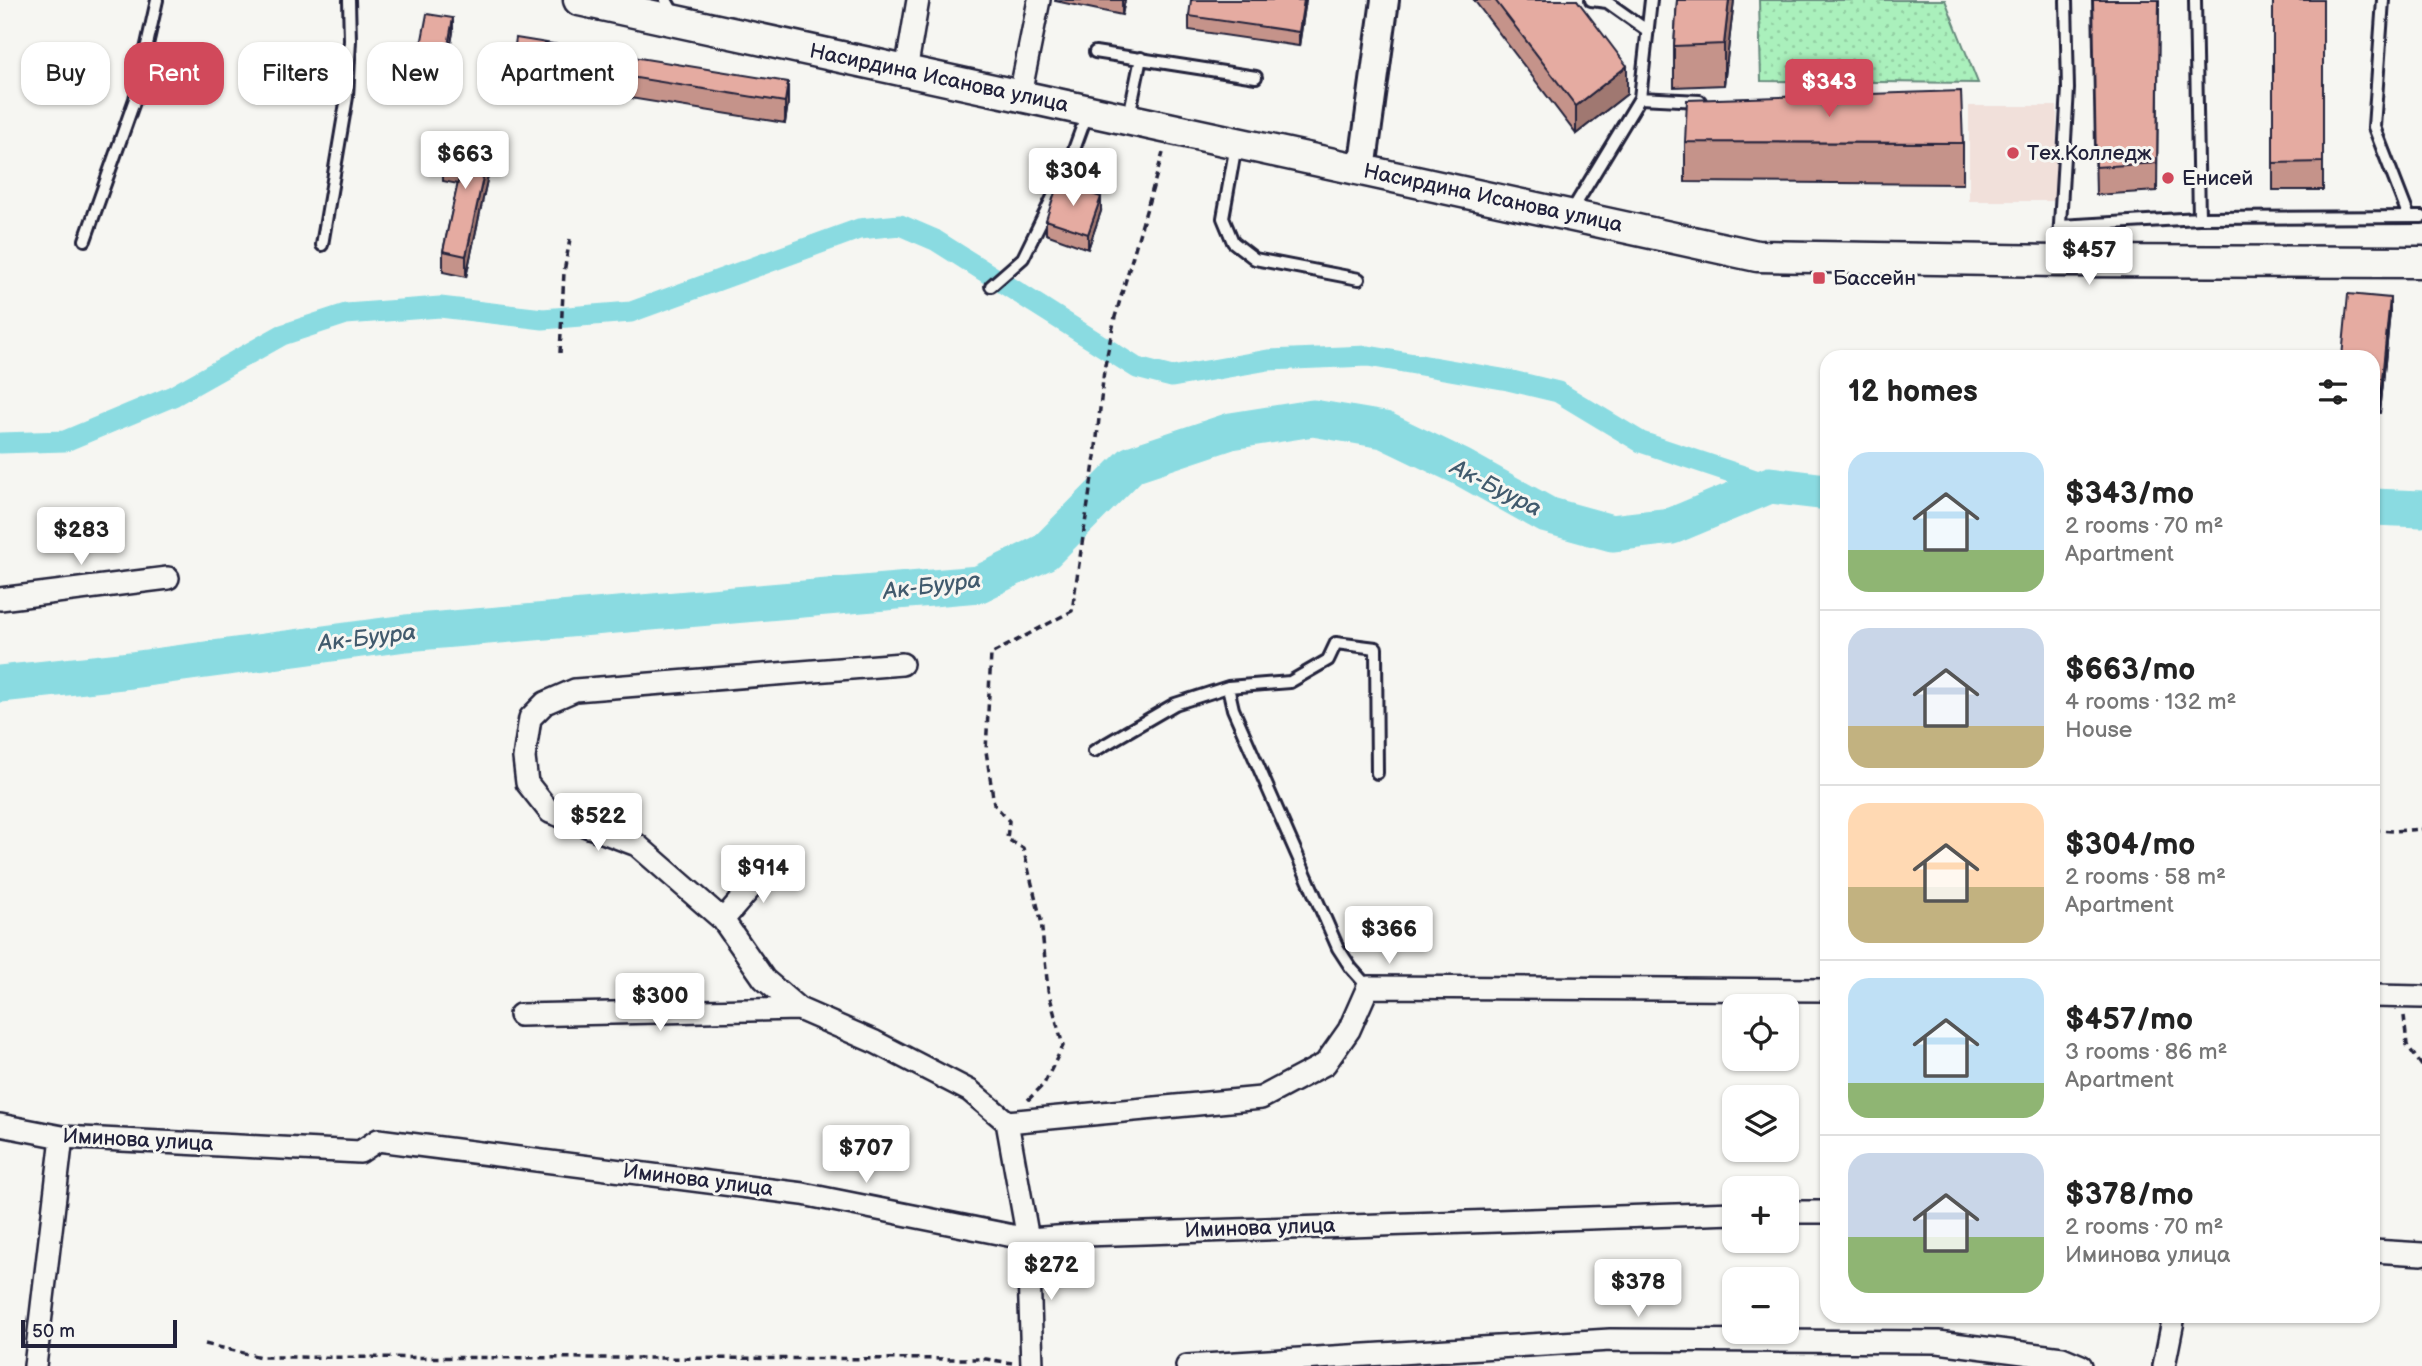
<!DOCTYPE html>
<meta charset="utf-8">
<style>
body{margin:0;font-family:"Balsamiq Sans",sans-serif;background:#f6f6f6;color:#222;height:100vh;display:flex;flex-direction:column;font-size:26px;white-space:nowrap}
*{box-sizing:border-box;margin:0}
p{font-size:23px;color:#767676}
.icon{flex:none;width:38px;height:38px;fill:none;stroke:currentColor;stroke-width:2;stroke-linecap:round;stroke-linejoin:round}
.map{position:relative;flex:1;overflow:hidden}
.drawer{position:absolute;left:1820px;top:350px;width:560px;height:973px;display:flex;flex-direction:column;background:#fff;border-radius:21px;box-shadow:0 2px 5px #0004}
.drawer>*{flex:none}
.hud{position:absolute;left:21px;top:42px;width:665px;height:63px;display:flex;gap:14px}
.controls{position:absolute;left:1722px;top:994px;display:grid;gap:14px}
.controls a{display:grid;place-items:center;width:77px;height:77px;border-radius:14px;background:#fff;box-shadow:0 2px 5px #0004;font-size:35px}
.scale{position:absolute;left:21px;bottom:18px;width:156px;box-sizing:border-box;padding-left:7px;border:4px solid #22223b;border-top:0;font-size:19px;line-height:24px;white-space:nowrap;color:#22223b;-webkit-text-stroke:5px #f6f6f2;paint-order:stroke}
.price{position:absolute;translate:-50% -60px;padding:0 16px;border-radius:7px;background:#fff;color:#222;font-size:23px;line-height:46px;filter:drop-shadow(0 2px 4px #0008)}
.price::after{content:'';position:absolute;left:50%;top:42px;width:21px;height:16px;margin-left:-10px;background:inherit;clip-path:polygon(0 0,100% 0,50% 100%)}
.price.selected{background:#d1495b;color:#fff}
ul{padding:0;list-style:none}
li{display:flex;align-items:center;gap:21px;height:175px;padding:0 28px}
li+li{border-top:2px solid #e0e0e0}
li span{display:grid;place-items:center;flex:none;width:196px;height:140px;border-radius:21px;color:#555}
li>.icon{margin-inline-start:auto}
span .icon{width:84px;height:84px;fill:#fffc;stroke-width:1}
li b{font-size:30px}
h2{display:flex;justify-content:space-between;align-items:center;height:84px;padding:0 28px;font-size:30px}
.pill{padding:0 24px;border-radius:21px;background:#fff;box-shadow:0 2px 5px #0004;font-size:24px;line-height:63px}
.pill.selected{background:#d1495b;color:#fff}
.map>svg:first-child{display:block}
.built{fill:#f1e0da}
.grass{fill:url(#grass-dots);stroke:#66897c;stroke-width:2}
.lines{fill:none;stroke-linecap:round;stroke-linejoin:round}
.canal{stroke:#8adbe1;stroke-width:21}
.river{stroke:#8adbe1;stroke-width:37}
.service-casing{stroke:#22223b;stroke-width:16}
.minor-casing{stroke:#22223b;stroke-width:26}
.tertiary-casing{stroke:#22223b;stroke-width:32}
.secondary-casing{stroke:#22223b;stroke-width:35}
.path{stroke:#22223b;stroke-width:3.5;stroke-dasharray:7 5;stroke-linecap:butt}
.service{stroke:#f6f6f2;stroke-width:10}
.minor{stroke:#f6f6f2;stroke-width:21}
.tertiary{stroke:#f6f6f2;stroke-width:26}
.secondary{stroke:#f6f6f2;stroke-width:30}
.wall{fill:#c5938a;stroke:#22223b;stroke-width:2}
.shaded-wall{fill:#a07871;stroke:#22223b;stroke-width:2}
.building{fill:#e5aba1;stroke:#22223b;stroke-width:2}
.poi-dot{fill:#d1495b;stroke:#f6f6f2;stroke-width:2.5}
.labels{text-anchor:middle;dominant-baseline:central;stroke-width:6;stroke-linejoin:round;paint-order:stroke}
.street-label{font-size:21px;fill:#22223b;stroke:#f6f6f2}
.poi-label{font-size:21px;fill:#22223b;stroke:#f6f6f2;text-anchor:start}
.water-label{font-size:23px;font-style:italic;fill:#415a6d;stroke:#f6f6f2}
</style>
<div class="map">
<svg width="2422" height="1366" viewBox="0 0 2422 1366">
<defs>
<pattern id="grass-dots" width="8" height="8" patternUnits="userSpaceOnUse" patternTransform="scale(1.75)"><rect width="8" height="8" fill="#aaf0bc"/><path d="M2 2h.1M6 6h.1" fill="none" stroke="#92cea2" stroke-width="1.8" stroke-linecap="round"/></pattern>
</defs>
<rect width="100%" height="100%" fill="#f6f6f2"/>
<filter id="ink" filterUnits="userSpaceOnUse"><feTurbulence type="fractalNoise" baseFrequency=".0143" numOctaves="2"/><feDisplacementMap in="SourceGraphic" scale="14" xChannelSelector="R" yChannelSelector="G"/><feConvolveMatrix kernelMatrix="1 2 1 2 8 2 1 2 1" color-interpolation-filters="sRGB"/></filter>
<g filter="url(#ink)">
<path class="built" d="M1969,106H2057L2056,201H1969Z"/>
<path class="grass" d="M1759,0H1945L1978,83L1761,81Z"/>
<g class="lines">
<path class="canal" d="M0,443L65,441L173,396L282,335L346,314L440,307L543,319L631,312L859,229L900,225L935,240L1137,368L1172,377L1268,360L1368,356L1508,380L1558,392L1641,442L1770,485"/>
<path class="river" d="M2373,507L2422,509
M0,684L131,670L406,633L979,584L1045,552L1132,464L1231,431L1313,418L1384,430L1461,467L1547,515L1612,533L1672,526L1770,485L1827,492"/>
<g class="service-casing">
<path id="service" d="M666,0L675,16
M1591,0L1607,2L1648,31
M2195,0L2199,218
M2383,0L2374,127L2409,217
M1095,52L1256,77
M1640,98L1700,101
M1129,116L1141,58
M1236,145L1223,218L1233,242L1255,259L1359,279
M1571,212L1640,98L1651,0
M2060,226L2199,218L2422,217
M85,240L135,99L157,0
M322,245L347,97L350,40L349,0
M2058,258L2068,89L2066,0
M991,286L1023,258L1068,166L1087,114
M1228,687L1233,709L1338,948L1351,968L1368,987
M1094,751L1175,704L1228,687L1290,682L1328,660L1336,643L1376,648L1377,773"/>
</g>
<g class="minor-casing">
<path id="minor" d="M906,71L918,0
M1020,95L1039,0
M0,599L168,578
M902,664L575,690L545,703L530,718L524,758L527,783L550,812L637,845L723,920L764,979L799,1009L875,1042L970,1091L1007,1122L1028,1239L1032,1366
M723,920L771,864
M2373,996L2422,997
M520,1015L799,1009
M1007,1122L1261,1098L1325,1064L1349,1030L1368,987L1827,990
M0,1125L62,1137L360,1152L378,1140L803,1194L1028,1239L1085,1235L1734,1213
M1787,1212H1827
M2373,1251L2422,1254
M35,1366L62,1137
M1187,1366L1610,1340L1938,1342L2062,1358L2081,1366
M2164,1366L2174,1316"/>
</g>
<g class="tertiary-casing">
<path id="tertiary" d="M1362,170L1385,0"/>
</g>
<g class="secondary-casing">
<path id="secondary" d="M579,0L1757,256L2057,261L2422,262"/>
</g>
<path class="path" d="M560,353L564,272L570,239
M2373,830L2394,831L2422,829
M2404,1016L2407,1045L2422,1066
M1028,1100L1044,1084L1063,1046L1048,990L1041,920L1023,848L1007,839L1009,821L994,804L986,751L991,654L1072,611L1095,457L1104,370L1115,317L1163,153
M205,1344L261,1357L986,1359L1012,1363"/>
<use href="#service" class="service"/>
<use href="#minor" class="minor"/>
<use href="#tertiary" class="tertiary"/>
<use href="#secondary" class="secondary"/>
</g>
<path class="wall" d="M1055,0H1125L1122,15L1055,1Z
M1306,0L1299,46L1189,30V16Z
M1474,0H1577L1627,94L1576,134Z
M1677,0H1734L1724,85L1674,87V46Z
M2092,0H2159L2157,191L2096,195Z
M2273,0H2323V190H2273Z
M453,32L446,71L420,65V50Z
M513,58L788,82V103L785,123L513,79Z
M1685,142L1963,143V184L1685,182Z
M443,160L490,166L466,277L443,272V251L458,184L443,181Z
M1101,211L1088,249L1046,234V220Z
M2390,312L2380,413H2373V357Z"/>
<path class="shaded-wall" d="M1122,0H1125L1122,15Z
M1304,0H1306L1299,46V32Z
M1729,0H1734L1724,85V44Z
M453,18V32L446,71V57Z
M1627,66V94L1576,134V106Z
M788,82V103L785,123V102Z
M490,145V166L466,277V256Z
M1101,197V211L1088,249V234Z
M2390,298V312L2380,413V399Z"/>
<path class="building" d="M1191,0H1304L1299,32L1189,16Z
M1495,0H1577L1627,66L1576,106Z
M1677,0H1729L1724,44L1674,46Z
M2093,0H2159L2157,163L2096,167Z
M2273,0H2323V162L2273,163Z
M427,14L453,18L446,57L420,50Z
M516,38L788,82L785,102L513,58Z
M1961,91L1963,143L1685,142L1687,100Z
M448,136L490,145L466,256L443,251L462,164L443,160Z
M1058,183L1101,197L1088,234L1046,220Z
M2348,294L2390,298L2380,399L2373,398V357H2342Z"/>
</g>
<g class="poi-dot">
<circle cx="2013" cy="153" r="7"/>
<circle cx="2168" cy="178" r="7"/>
<rect x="1812" y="271" width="14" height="14" rx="3.5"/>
</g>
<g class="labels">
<g class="street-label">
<text transform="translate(939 78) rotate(12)">Насирдина Исанова улица</text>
<text transform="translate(1493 198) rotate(12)">Насирдина Исанова улица</text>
<text transform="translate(138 1140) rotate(3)">Иминова улица</text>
<text transform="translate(698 1180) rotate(7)">Иминова улица</text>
<text transform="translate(1260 1228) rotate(-2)">Иминова улица</text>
</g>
<g class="poi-label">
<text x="2027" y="153">Тех.Колледж</text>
<text x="2182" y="178">Енисей</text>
<text x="1833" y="278">Бассейн</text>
</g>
<g class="water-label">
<text transform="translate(1496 488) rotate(27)">Ак-Буура</text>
<text transform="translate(932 586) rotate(-7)">Ак-Буура</text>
<text transform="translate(367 638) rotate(-7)">Ак-Буура</text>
</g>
</g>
</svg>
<div class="controls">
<a><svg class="icon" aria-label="locate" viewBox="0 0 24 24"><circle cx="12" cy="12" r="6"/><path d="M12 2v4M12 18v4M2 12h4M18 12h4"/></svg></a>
<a><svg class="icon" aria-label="layers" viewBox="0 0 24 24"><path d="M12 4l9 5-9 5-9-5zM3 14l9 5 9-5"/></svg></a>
<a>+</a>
<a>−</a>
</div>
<div class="scale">50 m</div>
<b class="price selected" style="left:1829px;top:119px">$343</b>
<b class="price" style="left:465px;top:191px">$663</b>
<b class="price" style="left:1073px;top:208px">$304</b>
<b class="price" style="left:2089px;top:287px">$457</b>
<b class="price" style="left:81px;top:567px">$283</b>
<b class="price" style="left:598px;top:853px">$522</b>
<b class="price" style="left:763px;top:905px">$914</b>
<b class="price" style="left:1389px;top:966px">$366</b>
<b class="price" style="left:660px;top:1033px">$300</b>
<b class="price" style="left:866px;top:1185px">$707</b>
<b class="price" style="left:1051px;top:1302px">$272</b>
<b class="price" style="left:1638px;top:1319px">$378</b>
<div class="hud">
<a class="pill">Buy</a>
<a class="pill selected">Rent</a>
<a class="pill">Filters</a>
<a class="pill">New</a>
<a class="pill">Apartment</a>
</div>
<section class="drawer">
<h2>12 homes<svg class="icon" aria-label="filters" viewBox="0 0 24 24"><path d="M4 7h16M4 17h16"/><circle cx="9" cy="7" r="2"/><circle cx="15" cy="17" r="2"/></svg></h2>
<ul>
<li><span style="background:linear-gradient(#bfe0f5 70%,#8fb573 0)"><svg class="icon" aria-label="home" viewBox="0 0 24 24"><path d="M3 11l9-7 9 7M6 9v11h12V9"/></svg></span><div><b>$343/mo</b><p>2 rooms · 70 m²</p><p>Apartment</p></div></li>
<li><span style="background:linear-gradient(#c9d6e8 70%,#c2b280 0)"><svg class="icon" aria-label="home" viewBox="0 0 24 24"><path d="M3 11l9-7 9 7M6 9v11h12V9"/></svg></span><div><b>$663/mo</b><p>4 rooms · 132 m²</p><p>House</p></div></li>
<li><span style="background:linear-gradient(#ffd9b3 60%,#c2b280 0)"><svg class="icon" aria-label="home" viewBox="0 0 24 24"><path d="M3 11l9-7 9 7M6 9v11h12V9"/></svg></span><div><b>$304/mo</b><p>2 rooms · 58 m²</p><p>Apartment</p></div></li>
<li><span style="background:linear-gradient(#bfe0f5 75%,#8fb573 0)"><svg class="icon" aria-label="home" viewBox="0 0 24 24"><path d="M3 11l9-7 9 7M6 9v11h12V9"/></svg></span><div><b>$457/mo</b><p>3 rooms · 86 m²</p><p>Apartment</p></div></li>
<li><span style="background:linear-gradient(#c9d6e8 60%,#8fb573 0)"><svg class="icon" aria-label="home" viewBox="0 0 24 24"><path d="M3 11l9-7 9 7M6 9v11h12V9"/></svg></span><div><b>$378/mo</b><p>2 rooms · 70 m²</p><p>Иминова улица</p></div></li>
</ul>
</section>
</div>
